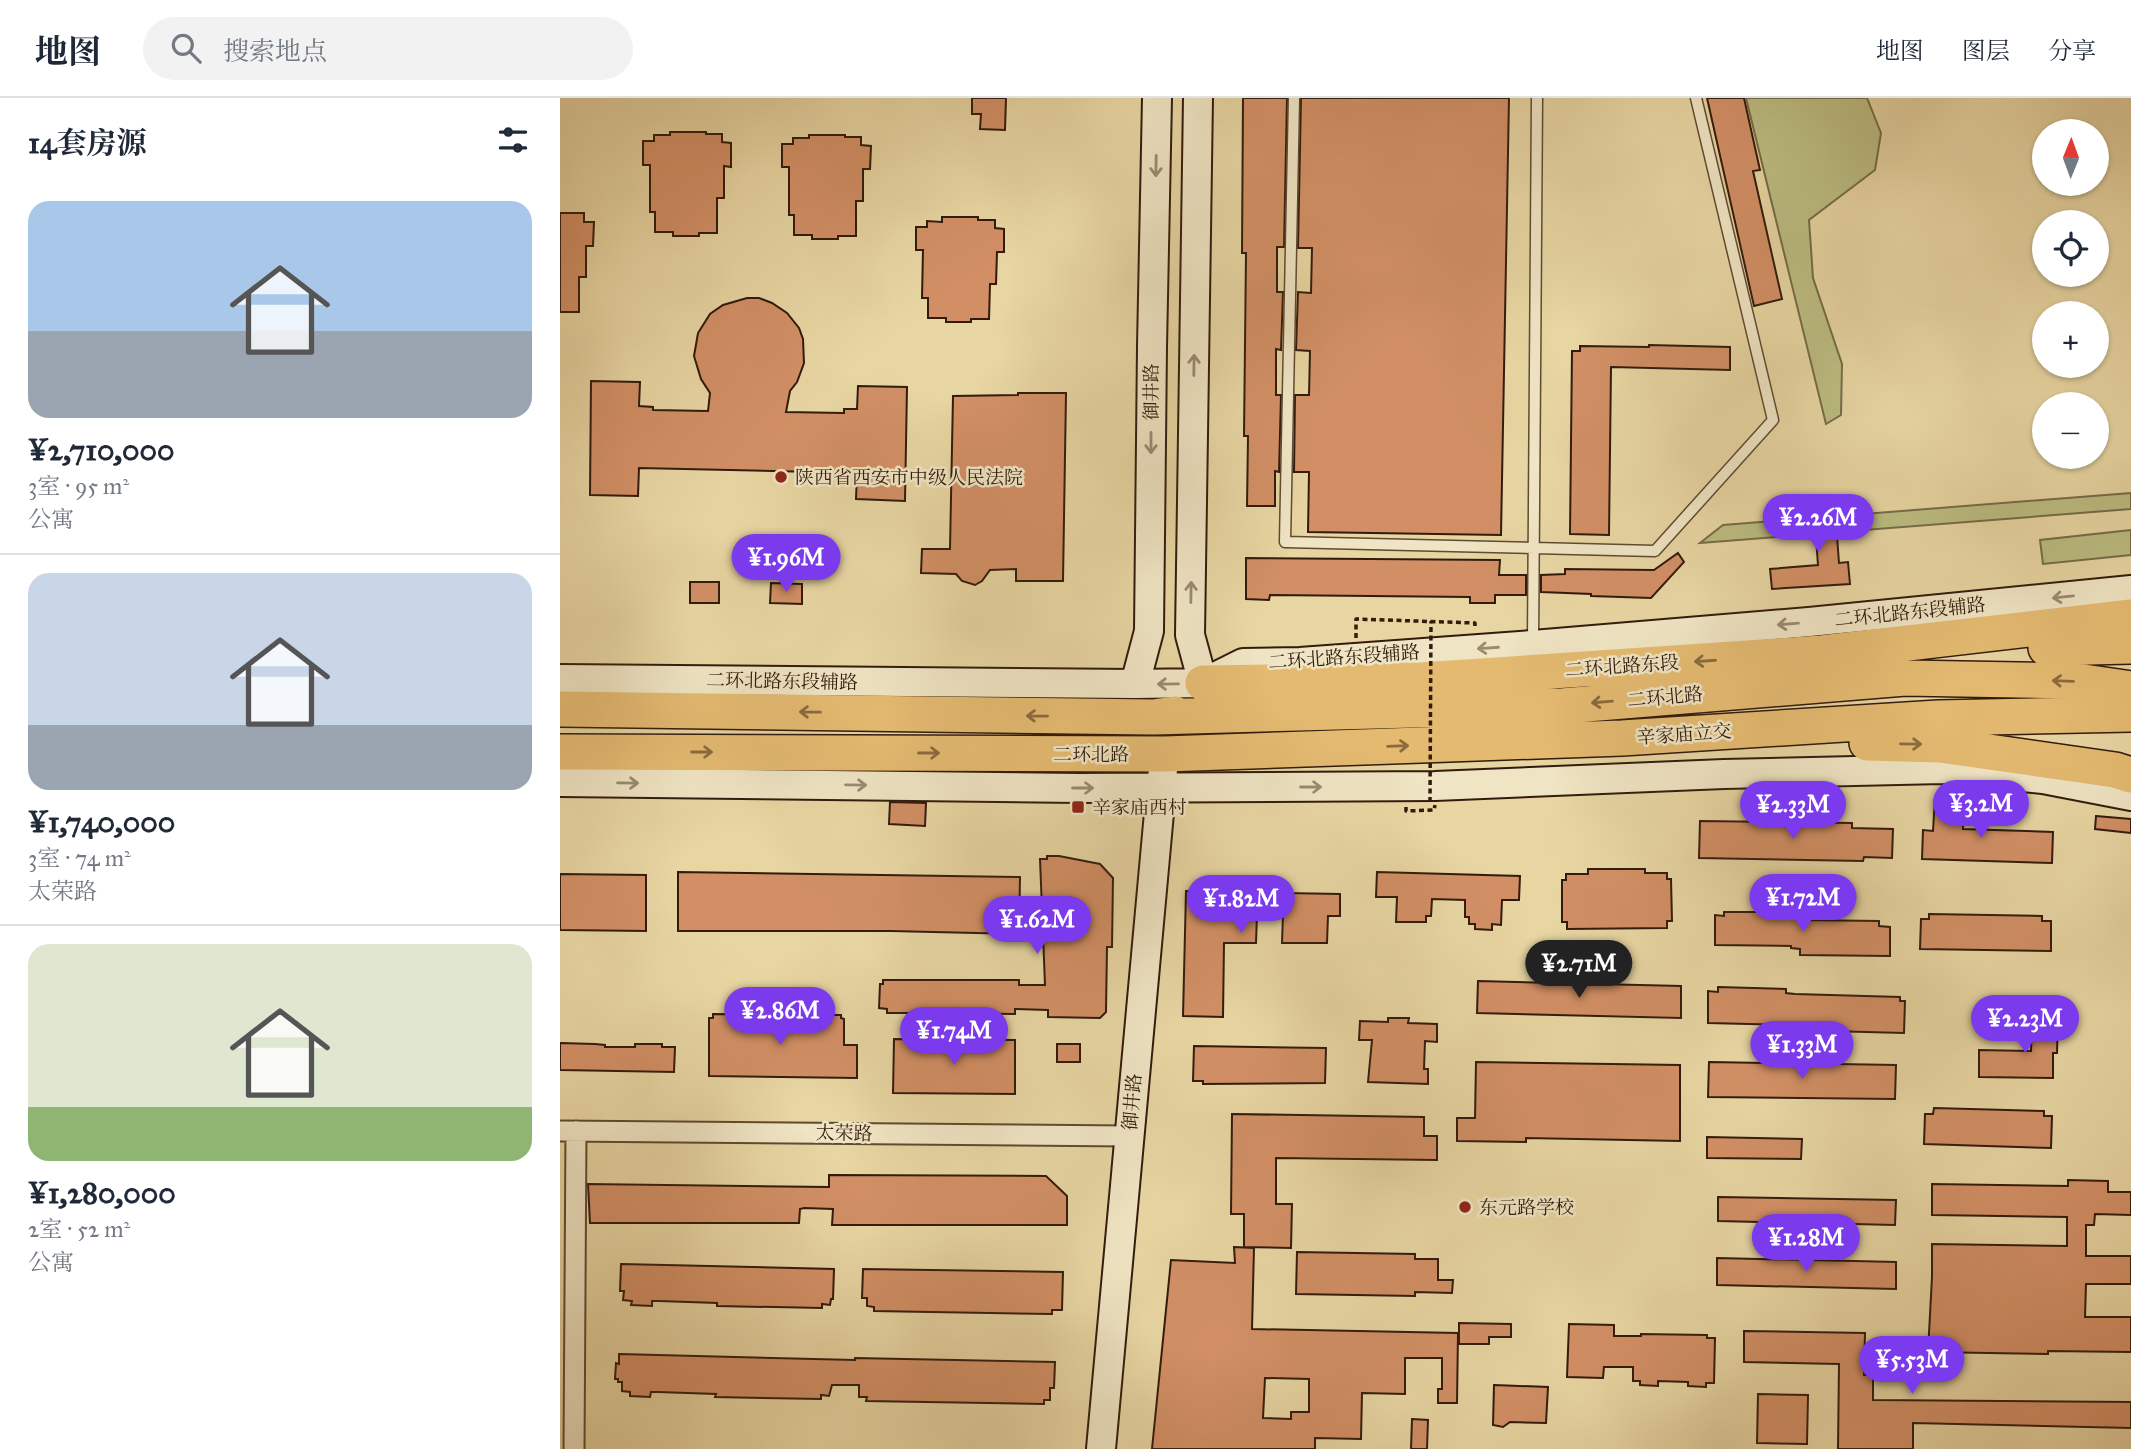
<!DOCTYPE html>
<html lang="zh">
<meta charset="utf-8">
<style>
body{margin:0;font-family:"IM FELL Great Primer","Noto Serif SC",serif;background:#f2f2f3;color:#1f2937;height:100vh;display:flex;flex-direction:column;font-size:26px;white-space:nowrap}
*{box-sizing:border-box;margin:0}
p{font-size:23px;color:#747a83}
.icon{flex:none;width:38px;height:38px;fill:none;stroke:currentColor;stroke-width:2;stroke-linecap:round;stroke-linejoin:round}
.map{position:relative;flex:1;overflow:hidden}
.side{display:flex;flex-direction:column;background:#fff;width:560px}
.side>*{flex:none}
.needle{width:46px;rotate:1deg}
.fabs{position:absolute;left:1472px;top:21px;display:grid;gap:14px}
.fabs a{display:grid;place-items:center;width:77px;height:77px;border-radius:50%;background:#fff;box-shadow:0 2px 5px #0004;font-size:35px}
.price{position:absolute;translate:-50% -60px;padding:0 16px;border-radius:24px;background:#7c3aed;color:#fff;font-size:23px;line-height:46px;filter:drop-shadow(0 2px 4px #0008)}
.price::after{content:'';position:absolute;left:50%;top:42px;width:21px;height:16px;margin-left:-10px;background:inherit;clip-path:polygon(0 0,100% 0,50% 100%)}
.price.current{background:#222;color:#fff}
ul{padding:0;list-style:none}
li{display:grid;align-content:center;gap:14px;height:371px;padding:0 28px}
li+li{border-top:2px solid #e0e1e3}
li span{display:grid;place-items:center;height:217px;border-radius:21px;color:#555}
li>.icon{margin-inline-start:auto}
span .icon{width:126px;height:126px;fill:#fffc;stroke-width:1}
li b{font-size:30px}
h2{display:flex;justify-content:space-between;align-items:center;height:84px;padding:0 28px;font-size:30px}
header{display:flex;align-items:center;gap:42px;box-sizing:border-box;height:98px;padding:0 35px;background:#fff;border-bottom:2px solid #e0e1e3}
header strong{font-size:33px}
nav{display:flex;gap:38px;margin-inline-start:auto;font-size:24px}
.search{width:490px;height:63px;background:#f2f2f3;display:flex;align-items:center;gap:18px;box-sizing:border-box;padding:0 24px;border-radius:38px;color:#747a83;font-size:26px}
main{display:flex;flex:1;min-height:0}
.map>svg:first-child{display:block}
.green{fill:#bbbc81;stroke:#766c47;stroke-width:2}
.building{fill:#d28f65;stroke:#321b0d;stroke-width:2;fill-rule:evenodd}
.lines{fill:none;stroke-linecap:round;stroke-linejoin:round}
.lane-casing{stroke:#5f4a32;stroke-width:13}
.street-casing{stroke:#5f4a32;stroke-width:23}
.secondary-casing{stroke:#321b0d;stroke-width:32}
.highway-casing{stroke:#321b0d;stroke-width:38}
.path{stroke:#321b0d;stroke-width:3.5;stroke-dasharray:5 3.5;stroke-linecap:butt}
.lane{stroke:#efe4c3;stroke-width:10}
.street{stroke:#efe4c3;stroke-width:19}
.secondary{stroke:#efe4c3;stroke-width:28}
.highway{stroke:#e4ba71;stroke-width:35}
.path-bridge{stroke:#321b0d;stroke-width:3.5;stroke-dasharray:5 3.5;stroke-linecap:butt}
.oneway{stroke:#9a8a71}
.oneway2{stroke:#8b6a3f}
.poi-dot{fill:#8f2418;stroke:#efe4c3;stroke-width:2.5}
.labels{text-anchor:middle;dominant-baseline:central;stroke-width:5;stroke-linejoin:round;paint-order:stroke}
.street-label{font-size:19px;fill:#321b0d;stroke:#efe4c3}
.poi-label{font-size:19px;fill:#321b0d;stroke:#efe4c3;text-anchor:start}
</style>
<header>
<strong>地图</strong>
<div class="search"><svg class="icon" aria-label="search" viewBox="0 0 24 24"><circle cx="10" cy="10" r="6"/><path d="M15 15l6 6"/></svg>搜索地点</div>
<nav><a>地图</a><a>图层</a><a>分享</a></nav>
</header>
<main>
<section class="side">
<h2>14套房源<svg class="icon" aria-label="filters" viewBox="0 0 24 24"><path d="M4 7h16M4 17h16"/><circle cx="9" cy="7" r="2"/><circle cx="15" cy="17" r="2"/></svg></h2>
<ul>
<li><span style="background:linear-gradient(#a9c7e8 60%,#9aa5b1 0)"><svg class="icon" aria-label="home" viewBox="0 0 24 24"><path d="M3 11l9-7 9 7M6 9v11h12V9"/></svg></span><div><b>¥2,710,000</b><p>3室 · 95 m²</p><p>公寓</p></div></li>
<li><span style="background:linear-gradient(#c9d6e8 70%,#9aa5b1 0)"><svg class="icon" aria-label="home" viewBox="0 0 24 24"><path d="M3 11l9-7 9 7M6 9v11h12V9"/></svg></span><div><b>¥1,740,000</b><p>3室 · 74 m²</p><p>太荣路</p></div></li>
<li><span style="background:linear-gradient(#dfe7d0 75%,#8fb573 0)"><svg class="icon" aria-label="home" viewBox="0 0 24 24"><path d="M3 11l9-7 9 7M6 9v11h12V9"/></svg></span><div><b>¥1,280,000</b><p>2室 · 52 m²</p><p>公寓</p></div></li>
</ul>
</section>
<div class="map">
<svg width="1571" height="1351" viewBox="0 0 1571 1351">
<rect width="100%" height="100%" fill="#e7d5a2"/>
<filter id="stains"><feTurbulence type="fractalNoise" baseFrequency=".00286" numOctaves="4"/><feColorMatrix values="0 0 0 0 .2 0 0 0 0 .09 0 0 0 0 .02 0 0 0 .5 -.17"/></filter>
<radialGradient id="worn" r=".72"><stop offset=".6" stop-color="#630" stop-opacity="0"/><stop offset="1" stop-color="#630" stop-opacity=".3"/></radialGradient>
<path class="green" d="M1186,0H1307L1321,35L1315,72L1249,122L1253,180L1282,266L1281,317L1266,326Z
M1571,395V411L1140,445L1163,427Z
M1571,432V457L1483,466L1480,442Z"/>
<path class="building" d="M412,0H446L445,32L420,31L421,16H412Z
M683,0H727L724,149H717V194H723L721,252L716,251V297H721L719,374L715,373V408H687L688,338H684L686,155H682Z
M741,0H949L941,437L748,434L749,374H734L735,297H749L750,253L736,252L738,194L751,195L752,150H738Z
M1147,0H1184L1200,72L1193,73L1222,201L1194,208Z
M110,34H146V36H162V44L171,45V69L164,68V100H157V135H139V138H113V134H95V114H90V67H83V43H94V37H110Z
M249,37H285V39H301V47L311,48L310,71H303V103H296V138H278V141H252V137H234V117H229V69H222V46H233V40H249Z
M0,115H24V124H34L33,148H26V179H19V214H0Z
M382,119H418V122H435V130L444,131V154H437L436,186H430L429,221H411V224H386V220H368V200H362L363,152H356V129H367V123L382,124Z
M187,200H199L212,205L227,215L239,230L243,241L244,265L237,284L230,293L226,314L284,315V311H297L298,288L347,289L345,403L296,401L297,375L79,370L78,398L30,397L31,283L80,284L79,308L93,309V312L148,313L150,295L141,281L134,258L138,235L150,216L163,207Z
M1089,247L1170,249V272L1051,269L1049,437L1010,436L1012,253H1020V248L1089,249Z
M458,295H506L503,483H456V471L430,472L422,483L415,487L402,483L396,476L361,475L362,451H390L393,298L458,297Z
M1274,397L1279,465L1288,464L1290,486L1212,491L1210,471L1258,467L1253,398Z
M1118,455L1124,464L1091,500L1031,498V496L981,494V477L1005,476V471L1094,472Z
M686,460L940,462L939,477H966V497H935V505H910V499L710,497L709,502L686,501Z
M130,484H159V505H130Z
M211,485L242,486V506L210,505Z
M1375,699L1404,700L1403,731L1493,734L1492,765L1362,761L1363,732L1373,733Z
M330,704L366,705L365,728L329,726Z
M1536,718L1571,721V735L1535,731Z
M1140,723L1292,725V730L1333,731L1332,760L1304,759L1303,763L1139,760Z
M487,758H499L540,766L553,780L552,849H547L546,914L540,920L488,919V912L455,911V916L345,915H327V911L319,910L320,886H323V882H459V887H485L480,761H487Z
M1028,771H1085V775H1107V781H1111L1112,823H1107V830L1007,831V824H1002V782H1006V776H1028Z
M118,774L460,779L459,836L331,833H118Z
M817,774L960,778L959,802H942L941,827L932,826V832L915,831V826H909V819H905V802L872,801L871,818H866V824H836L837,799H816Z
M0,776L86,777V833L0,832Z
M626,793L780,796V818H768L767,845H722L723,816H697L696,845H664L663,919L623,918Z
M1164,814H1236V819H1243V822L1319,823V828L1330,829V858L1240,857V851L1231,850V848L1155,847V817L1164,818Z
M1369,816L1482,818V823H1491V853L1360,851L1361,821H1369Z
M918,883L1121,888V920L917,915Z
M1158,889L1226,891V895L1235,896L1340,899V903H1345L1344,935L1230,932V927L1148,925V893L1158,894Z
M153,916L281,917V920L284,921V947H297V980L149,978V920H153Z
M1472,918L1498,919L1497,955H1493V980L1419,979V952L1471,953Z
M828,920H849L848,925L877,926V944L865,943L864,971H868V986L808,984L812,942H799L800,923L828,924Z
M334,941L455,942V996L333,995Z
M0,945L35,946L45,947V949H75V946H102V949H115L114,974L0,972Z
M497,946H520V964H497Z
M634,948L766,950L765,985L643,986V983H633Z
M916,964L1120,967V1043L966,1040V1044L897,1043V1020H915Z
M1149,964L1336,967L1335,1001L1148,999Z
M1374,1010L1484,1013V1018H1492L1491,1050L1364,1046L1365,1016H1373Z
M672,1016L864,1019V1038H877V1062L716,1060V1106H732L731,1150L684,1149V1116H671Z
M1147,1039L1242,1041L1241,1061L1147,1060Z
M269,1077L486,1078L507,1098V1127H272L273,1111L244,1110L240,1111L239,1125H30L28,1086L269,1089Z
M1508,1082L1548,1083V1094H1571V1117L1535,1116L1534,1127H1526V1158H1571V1186H1526L1525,1219H1571V1254L1488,1253V1256L1368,1254L1372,1179V1146L1507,1148V1119L1372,1117V1086L1508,1088Z
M1158,1099L1336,1102L1335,1127L1158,1123Z
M674,1149L694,1150L692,1231L898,1235L897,1305H878V1291H882V1260H845V1296L802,1295L801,1341L755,1340V1351H592L611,1162L675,1165ZM705,1280L749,1281V1314H731V1321L703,1320Z
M737,1154L855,1156V1161H878V1182H893L892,1195L855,1194V1198L736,1196Z
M1157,1160L1336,1164V1191L1157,1187Z
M61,1166L274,1171L273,1201H271L270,1207L262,1206V1210L157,1208V1205L99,1203H92V1208L71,1207L72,1203L63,1202L64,1193H60Z
M303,1171L503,1174L502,1212H492V1216L314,1213V1209L307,1208V1200H302Z
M899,1225L951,1226V1239H929V1246H899Z
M1009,1226L1054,1227V1238H1081V1236L1147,1237V1240H1155L1154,1285H1146V1289L1128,1288V1284L1098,1283V1288L1080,1287V1283H1073V1269H1044L1043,1280L1007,1279Z
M1184,1233L1305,1235L1304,1277H1313V1302L1571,1304V1330L1353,1325V1351H1278L1279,1266L1184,1264Z
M59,1256L295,1262V1260L495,1264L494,1290H490V1302H484V1306L306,1303L307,1299H299V1287H272L269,1298L261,1297V1301L155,1299L156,1296L98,1294H91L90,1299L70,1298V1294L62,1293V1284H58V1281H55L56,1265L59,1266Z
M934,1287L988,1289L986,1325L950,1324L943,1329L933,1327Z
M1198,1296L1248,1297L1247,1346L1197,1345Z
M852,1321L868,1322L867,1351H851Z"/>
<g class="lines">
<g class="lane-casing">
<path id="lane" d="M734,0L725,444L1095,453L1213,322L1136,0
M973,545L977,0"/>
</g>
<g class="street-casing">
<path id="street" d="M0,1033L569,1038
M14,1351L16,1033"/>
</g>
<g class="secondary-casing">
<path id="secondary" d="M638,0L630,537L643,585
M0,581L575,586L643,585L683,565L740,564L973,547L1249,524L1571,492
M575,586L589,533L592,249L597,0
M0,684L518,690L875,688L1164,676L1383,671L1483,681L1571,698
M541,1351L603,671"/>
</g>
<g class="highway-casing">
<path id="highway" d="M1486,550L1571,548
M643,585L861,582L1262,555L1571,519
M0,611L593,619L615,616
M593,619L1002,608L1345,580L1517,583L1571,591
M1307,645L1380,647L1555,672L1571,677
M0,654L605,656L1062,640L1378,620L1571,616"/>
</g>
<path class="path" d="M796,540V521L915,525V530
M846,709V713L874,712L875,707"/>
<use href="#lane" class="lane"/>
<use href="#street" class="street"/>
<use href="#secondary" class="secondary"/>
<use href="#highway" class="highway"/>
<path class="path-bridge" d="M870,704L871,523"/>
</g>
<defs><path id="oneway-shaft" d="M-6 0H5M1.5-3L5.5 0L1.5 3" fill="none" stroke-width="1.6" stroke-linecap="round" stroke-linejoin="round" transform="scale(1.75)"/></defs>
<g class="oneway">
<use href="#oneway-shaft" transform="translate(596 68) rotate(91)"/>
<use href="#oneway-shaft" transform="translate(634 267) rotate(-89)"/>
<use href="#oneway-shaft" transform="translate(591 345) rotate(90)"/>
<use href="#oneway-shaft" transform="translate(631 494) rotate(-89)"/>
<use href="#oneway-shaft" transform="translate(1503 499) rotate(174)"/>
<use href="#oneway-shaft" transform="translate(1228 526) rotate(175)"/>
<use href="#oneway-shaft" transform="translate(928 550) rotate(176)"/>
<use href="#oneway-shaft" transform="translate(608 586) rotate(179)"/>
<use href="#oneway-shaft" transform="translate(68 685) rotate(1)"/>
<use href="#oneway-shaft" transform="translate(296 687) rotate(1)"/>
<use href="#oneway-shaft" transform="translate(751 689)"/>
<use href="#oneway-shaft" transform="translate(523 690)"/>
</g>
<g class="oneway2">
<use href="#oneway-shaft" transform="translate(1145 563) rotate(176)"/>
<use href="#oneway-shaft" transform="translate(1503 583) rotate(-178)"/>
<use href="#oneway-shaft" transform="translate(1042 604) rotate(175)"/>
<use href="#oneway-shaft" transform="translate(250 614) rotate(-179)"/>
<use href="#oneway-shaft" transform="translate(477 618) rotate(-179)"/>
<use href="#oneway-shaft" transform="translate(1351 646) rotate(1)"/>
<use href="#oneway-shaft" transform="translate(838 648) rotate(-2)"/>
<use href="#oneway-shaft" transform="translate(142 654)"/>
<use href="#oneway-shaft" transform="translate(369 655)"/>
</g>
<g class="poi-dot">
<circle cx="221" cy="379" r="7"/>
<rect x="511" y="702" width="14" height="14" rx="3.5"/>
<circle cx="905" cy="1109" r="7"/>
</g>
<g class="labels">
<g class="street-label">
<text transform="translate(591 294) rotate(-90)">御井路</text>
<text transform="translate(1350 514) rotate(-6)">二环北路东段辅路</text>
<text transform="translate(784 559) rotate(-4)">二环北路东段辅路</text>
<text transform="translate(1062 568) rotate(-4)">二环北路东段</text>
<text transform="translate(222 583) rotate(1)">二环北路东段辅路</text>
<text transform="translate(1105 599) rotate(-5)">二环北路</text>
<text transform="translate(1124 636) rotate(-4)">辛家庙立交</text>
<text x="531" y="656">二环北路</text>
<text transform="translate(572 1004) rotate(-85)">御井路</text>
<text transform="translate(284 1035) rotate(1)">太荣路</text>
</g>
<g class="poi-label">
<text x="235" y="379">陕西省西安市中级人民法院</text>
<text x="532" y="709">辛家庙西村</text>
<text x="919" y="1109">东元路学校</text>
</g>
</g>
<rect width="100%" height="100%" filter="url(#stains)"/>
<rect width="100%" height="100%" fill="url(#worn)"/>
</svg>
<div class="fabs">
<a><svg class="needle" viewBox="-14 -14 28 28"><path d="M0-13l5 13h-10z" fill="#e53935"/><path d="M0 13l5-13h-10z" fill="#747a83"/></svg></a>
<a><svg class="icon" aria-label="locate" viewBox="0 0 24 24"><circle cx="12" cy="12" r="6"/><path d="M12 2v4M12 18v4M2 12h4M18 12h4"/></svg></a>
<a>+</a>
<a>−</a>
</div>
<b class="price" style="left:1258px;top:456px">¥2.26M</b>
<b class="price" style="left:226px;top:496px">¥1.96M</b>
<b class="price" style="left:1421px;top:742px">¥3.2M</b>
<b class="price" style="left:1233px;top:743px">¥2.33M</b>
<b class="price" style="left:1243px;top:836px">¥1.72M</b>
<b class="price" style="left:681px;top:837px">¥1.82M</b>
<b class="price" style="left:477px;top:858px">¥1.62M</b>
<b class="price current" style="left:1019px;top:902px">¥2.71M</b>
<b class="price" style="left:220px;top:949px">¥2.86M</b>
<b class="price" style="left:1465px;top:957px">¥2.23M</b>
<b class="price" style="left:394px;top:969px">¥1.74M</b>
<b class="price" style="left:1242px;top:983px">¥1.33M</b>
<b class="price" style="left:1246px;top:1176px">¥1.28M</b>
<b class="price" style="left:1352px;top:1298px">¥5.53M</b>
</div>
</main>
